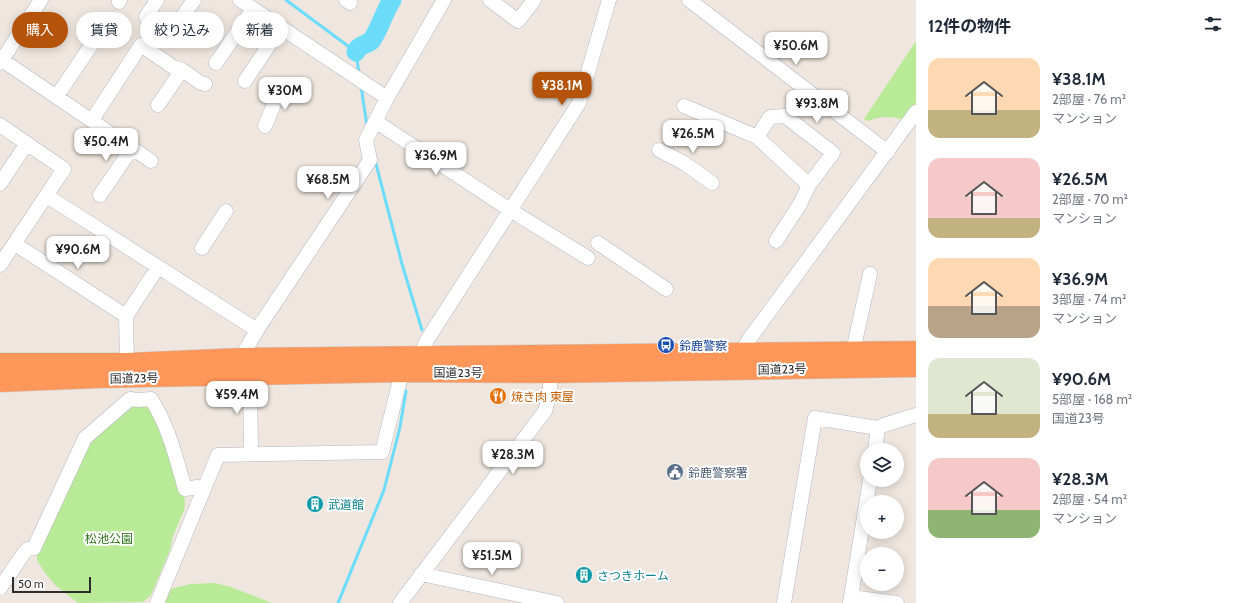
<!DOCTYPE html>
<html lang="ja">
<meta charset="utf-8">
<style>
body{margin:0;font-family:Cabin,"Noto Sans JP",sans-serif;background:#f2f2f3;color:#1f2937;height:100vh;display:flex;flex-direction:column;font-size:15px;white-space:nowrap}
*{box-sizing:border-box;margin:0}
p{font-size:13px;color:#747a83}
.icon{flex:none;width:22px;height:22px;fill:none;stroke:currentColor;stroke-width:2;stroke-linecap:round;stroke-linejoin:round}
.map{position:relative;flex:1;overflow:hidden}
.side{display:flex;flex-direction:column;background:#fff;width:320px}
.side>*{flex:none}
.top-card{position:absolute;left:12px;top:12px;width:380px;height:36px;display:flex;gap:8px}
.controls{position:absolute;left:860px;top:443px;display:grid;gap:8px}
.controls a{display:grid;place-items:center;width:44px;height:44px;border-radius:50%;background:#fff;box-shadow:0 2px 10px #0003;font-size:20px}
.scale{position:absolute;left:12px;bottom:10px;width:79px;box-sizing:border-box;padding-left:4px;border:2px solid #2d2d2d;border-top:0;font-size:11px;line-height:14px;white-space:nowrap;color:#2d2d2d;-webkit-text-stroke:3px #fff;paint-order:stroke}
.price{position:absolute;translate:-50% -34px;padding:0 9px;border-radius:8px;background:#fff;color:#222;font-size:13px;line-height:26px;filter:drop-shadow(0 1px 2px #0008)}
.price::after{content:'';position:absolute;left:50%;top:24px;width:12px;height:9px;margin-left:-6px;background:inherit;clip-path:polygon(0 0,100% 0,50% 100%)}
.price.active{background:#b45309;color:#fff}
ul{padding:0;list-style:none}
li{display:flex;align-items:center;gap:12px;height:100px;padding:0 12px}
li span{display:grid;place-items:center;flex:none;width:112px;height:80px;border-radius:12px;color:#555}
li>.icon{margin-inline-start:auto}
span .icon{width:48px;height:48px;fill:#fffc;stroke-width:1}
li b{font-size:17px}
h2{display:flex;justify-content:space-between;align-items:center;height:48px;padding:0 12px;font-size:17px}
.chip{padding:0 14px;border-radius:18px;background:#fff;box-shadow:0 2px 10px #0003;font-size:14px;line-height:36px}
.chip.active{background:#b45309;color:#fff}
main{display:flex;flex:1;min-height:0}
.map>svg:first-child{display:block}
.green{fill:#b9ea97}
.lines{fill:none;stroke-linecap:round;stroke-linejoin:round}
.stream{stroke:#6bdcf9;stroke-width:3}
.river{stroke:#6bdcf9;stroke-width:19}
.minor-casing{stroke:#b3b6c1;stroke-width:15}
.highway-casing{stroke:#c8c8c8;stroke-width:21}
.minor{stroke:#fff;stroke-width:14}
.highway{stroke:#ff975a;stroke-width:20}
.labels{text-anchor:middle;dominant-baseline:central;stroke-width:4;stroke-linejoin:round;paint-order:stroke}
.transit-label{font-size:12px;fill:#164399;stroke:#fff;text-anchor:start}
.street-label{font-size:12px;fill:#2d2d2d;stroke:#fff}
.food-label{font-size:12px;fill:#c56008;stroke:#fff;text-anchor:start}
.service-label{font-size:12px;fill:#4e5e75;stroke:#fff;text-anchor:start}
.culture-label{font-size:12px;fill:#0d838f;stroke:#fff;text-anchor:start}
.park-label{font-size:12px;fill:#2e7215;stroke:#fff}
</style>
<main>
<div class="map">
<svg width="916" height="603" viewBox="0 0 916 603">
<rect width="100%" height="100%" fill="#efe7df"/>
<path class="green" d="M916,41V103L904,120C892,116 880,116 868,121L864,119Z
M127,405L146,406L148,409L154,410L184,495L185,502L184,510L173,536L170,550L151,595L143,602L78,603L55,585L45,573L37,560V547L87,441Z
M215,583L231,587L272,603H165L171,589L190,584Z"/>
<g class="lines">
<path class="stream" d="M286,0L356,52L359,74
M361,86L367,126
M375,160L402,264L422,330
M338,603L384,490L400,427L406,391"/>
<path class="river" d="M356,52C358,45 366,45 371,41C377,35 385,10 392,0"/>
<g class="minor-casing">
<path id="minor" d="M240,0L387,98
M346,0L350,3
M490,0L518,21L534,0
M689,0L888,152
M119,2L120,0
M146,17L157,0
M170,34L194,0
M2,60L151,161
M0,63L41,0
M216,63L253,9
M245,81L281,27
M57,96L96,38
M158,105L182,70
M684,106L757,137L809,185
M92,120L141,45L173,67L182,70L201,83L205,84
M375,121L510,210L588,258
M0,125L64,169L0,265
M265,126L281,87
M757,137L770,117L785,116L833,153L809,185L800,204L776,241
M659,150L684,163L712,183
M0,184L27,143
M100,195L128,154L133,150
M47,196L257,330
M598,243L666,289
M15,244L126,316
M202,248L226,211
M855,342L870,274
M420,357L427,340L579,103L609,0
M241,358L257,330L370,160L366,140L387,98L444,0
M741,359V352L750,338L916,112
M127,363L126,316L158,267
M250,376L251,453
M875,450L878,428
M421,574L557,603
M0,588L24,553L28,549L34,548L85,438L130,399L138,400L151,399C169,427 176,458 185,489L197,487L204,488
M851,597L897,603
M157,603L218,455L382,452L402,372
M400,603L545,411L549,396L552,365
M784,603L815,418L878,428L884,425L916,415
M850,603L870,480"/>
</g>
<g class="highway-casing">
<path id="highway" d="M0,363H127L241,358L916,351
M0,382L98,378L402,372L552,373L916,367"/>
</g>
<use href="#minor" class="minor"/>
<use href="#highway" class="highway"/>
</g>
<defs>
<g id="bus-disc" transform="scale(0.9)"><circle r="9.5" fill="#1a4fb4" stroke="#fff"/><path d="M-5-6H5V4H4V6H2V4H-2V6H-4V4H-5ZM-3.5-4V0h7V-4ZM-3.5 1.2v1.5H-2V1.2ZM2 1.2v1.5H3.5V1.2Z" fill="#fff"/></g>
<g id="restaurant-disc" transform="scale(0.9)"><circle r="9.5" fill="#e8710a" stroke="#fff"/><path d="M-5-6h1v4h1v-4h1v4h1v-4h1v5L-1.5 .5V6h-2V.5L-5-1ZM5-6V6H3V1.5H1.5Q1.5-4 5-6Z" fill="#fff"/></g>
<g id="civic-disc" transform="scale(0.9)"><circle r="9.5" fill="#5c6f8a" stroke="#fff"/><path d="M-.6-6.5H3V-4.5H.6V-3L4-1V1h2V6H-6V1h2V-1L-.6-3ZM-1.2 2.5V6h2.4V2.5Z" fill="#fff"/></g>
<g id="building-disc" transform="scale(0.9)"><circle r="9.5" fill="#0f9aa8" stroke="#fff"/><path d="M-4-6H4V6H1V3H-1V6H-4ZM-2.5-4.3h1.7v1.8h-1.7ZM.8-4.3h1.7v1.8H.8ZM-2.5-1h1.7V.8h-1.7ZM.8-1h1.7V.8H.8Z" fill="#fff"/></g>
</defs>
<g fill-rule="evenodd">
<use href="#bus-disc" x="666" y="345"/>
<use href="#restaurant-disc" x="498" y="396"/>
<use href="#civic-disc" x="675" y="472"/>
<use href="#building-disc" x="315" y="504"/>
<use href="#building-disc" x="584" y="575"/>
</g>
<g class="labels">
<g class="transit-label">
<text x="679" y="345">鈴鹿警察</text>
</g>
<g class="street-label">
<text transform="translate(782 369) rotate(-1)">国道23号</text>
<text x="458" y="372">国道23号</text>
<text transform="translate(134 378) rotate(-1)">国道23号</text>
</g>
<g class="food-label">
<text x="511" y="396">焼き肉 東屋</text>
</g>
<g class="service-label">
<text x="688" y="472">鈴鹿警察署</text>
</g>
<g class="culture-label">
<text x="328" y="504">武道館</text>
<text x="597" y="575">さつきホーム</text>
</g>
<g class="park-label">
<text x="109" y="538">松池公園</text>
</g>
</g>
</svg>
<div class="controls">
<a><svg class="icon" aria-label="layers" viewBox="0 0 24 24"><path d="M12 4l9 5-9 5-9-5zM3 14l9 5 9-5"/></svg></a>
<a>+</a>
<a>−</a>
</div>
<div class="scale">50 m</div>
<b class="price" style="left:796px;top:66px">¥50.6M</b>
<b class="price active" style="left:562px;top:106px">¥38.1M</b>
<b class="price" style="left:285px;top:111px">¥30M</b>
<b class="price" style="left:817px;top:124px">¥93.8M</b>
<b class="price" style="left:693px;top:154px">¥26.5M</b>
<b class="price" style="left:106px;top:162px">¥50.4M</b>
<b class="price" style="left:436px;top:176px">¥36.9M</b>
<b class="price" style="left:328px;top:200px">¥68.5M</b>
<b class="price" style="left:78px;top:270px">¥90.6M</b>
<b class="price" style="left:237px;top:415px">¥59.4M</b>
<b class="price" style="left:513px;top:475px">¥28.3M</b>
<b class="price" style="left:492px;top:576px">¥51.5M</b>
<div class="top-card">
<a class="chip active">購入</a>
<a class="chip">賃貸</a>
<a class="chip">絞り込み</a>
<a class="chip">新着</a>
</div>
</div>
<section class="side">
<h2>12件の物件<svg class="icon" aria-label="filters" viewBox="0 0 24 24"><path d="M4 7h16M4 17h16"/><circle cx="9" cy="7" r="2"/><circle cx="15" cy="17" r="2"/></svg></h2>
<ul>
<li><span style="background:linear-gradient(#ffd9b3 65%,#c2b280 0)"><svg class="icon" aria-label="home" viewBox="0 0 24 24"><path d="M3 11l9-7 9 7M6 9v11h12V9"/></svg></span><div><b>¥38.1M</b><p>2部屋 · 76 m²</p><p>マンション</p></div></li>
<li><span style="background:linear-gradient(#f6c9c9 75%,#c2b280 0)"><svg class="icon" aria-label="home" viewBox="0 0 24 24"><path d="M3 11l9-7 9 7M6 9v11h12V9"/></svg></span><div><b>¥26.5M</b><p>2部屋 · 70 m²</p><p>マンション</p></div></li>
<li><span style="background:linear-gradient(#ffd9b3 60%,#b9a48a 0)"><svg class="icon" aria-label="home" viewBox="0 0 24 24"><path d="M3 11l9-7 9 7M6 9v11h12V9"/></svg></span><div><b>¥36.9M</b><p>3部屋 · 74 m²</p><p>マンション</p></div></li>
<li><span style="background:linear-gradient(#dfe7d0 70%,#c2b280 0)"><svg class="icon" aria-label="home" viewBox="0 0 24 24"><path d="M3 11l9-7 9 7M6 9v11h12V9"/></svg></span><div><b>¥90.6M</b><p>5部屋 · 168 m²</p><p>国道23号</p></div></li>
<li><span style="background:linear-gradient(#f6c9c9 65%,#8fb573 0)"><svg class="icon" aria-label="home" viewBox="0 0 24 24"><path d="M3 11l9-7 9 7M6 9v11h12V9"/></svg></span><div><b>¥28.3M</b><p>2部屋 · 54 m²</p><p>マンション</p></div></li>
</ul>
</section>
</main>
